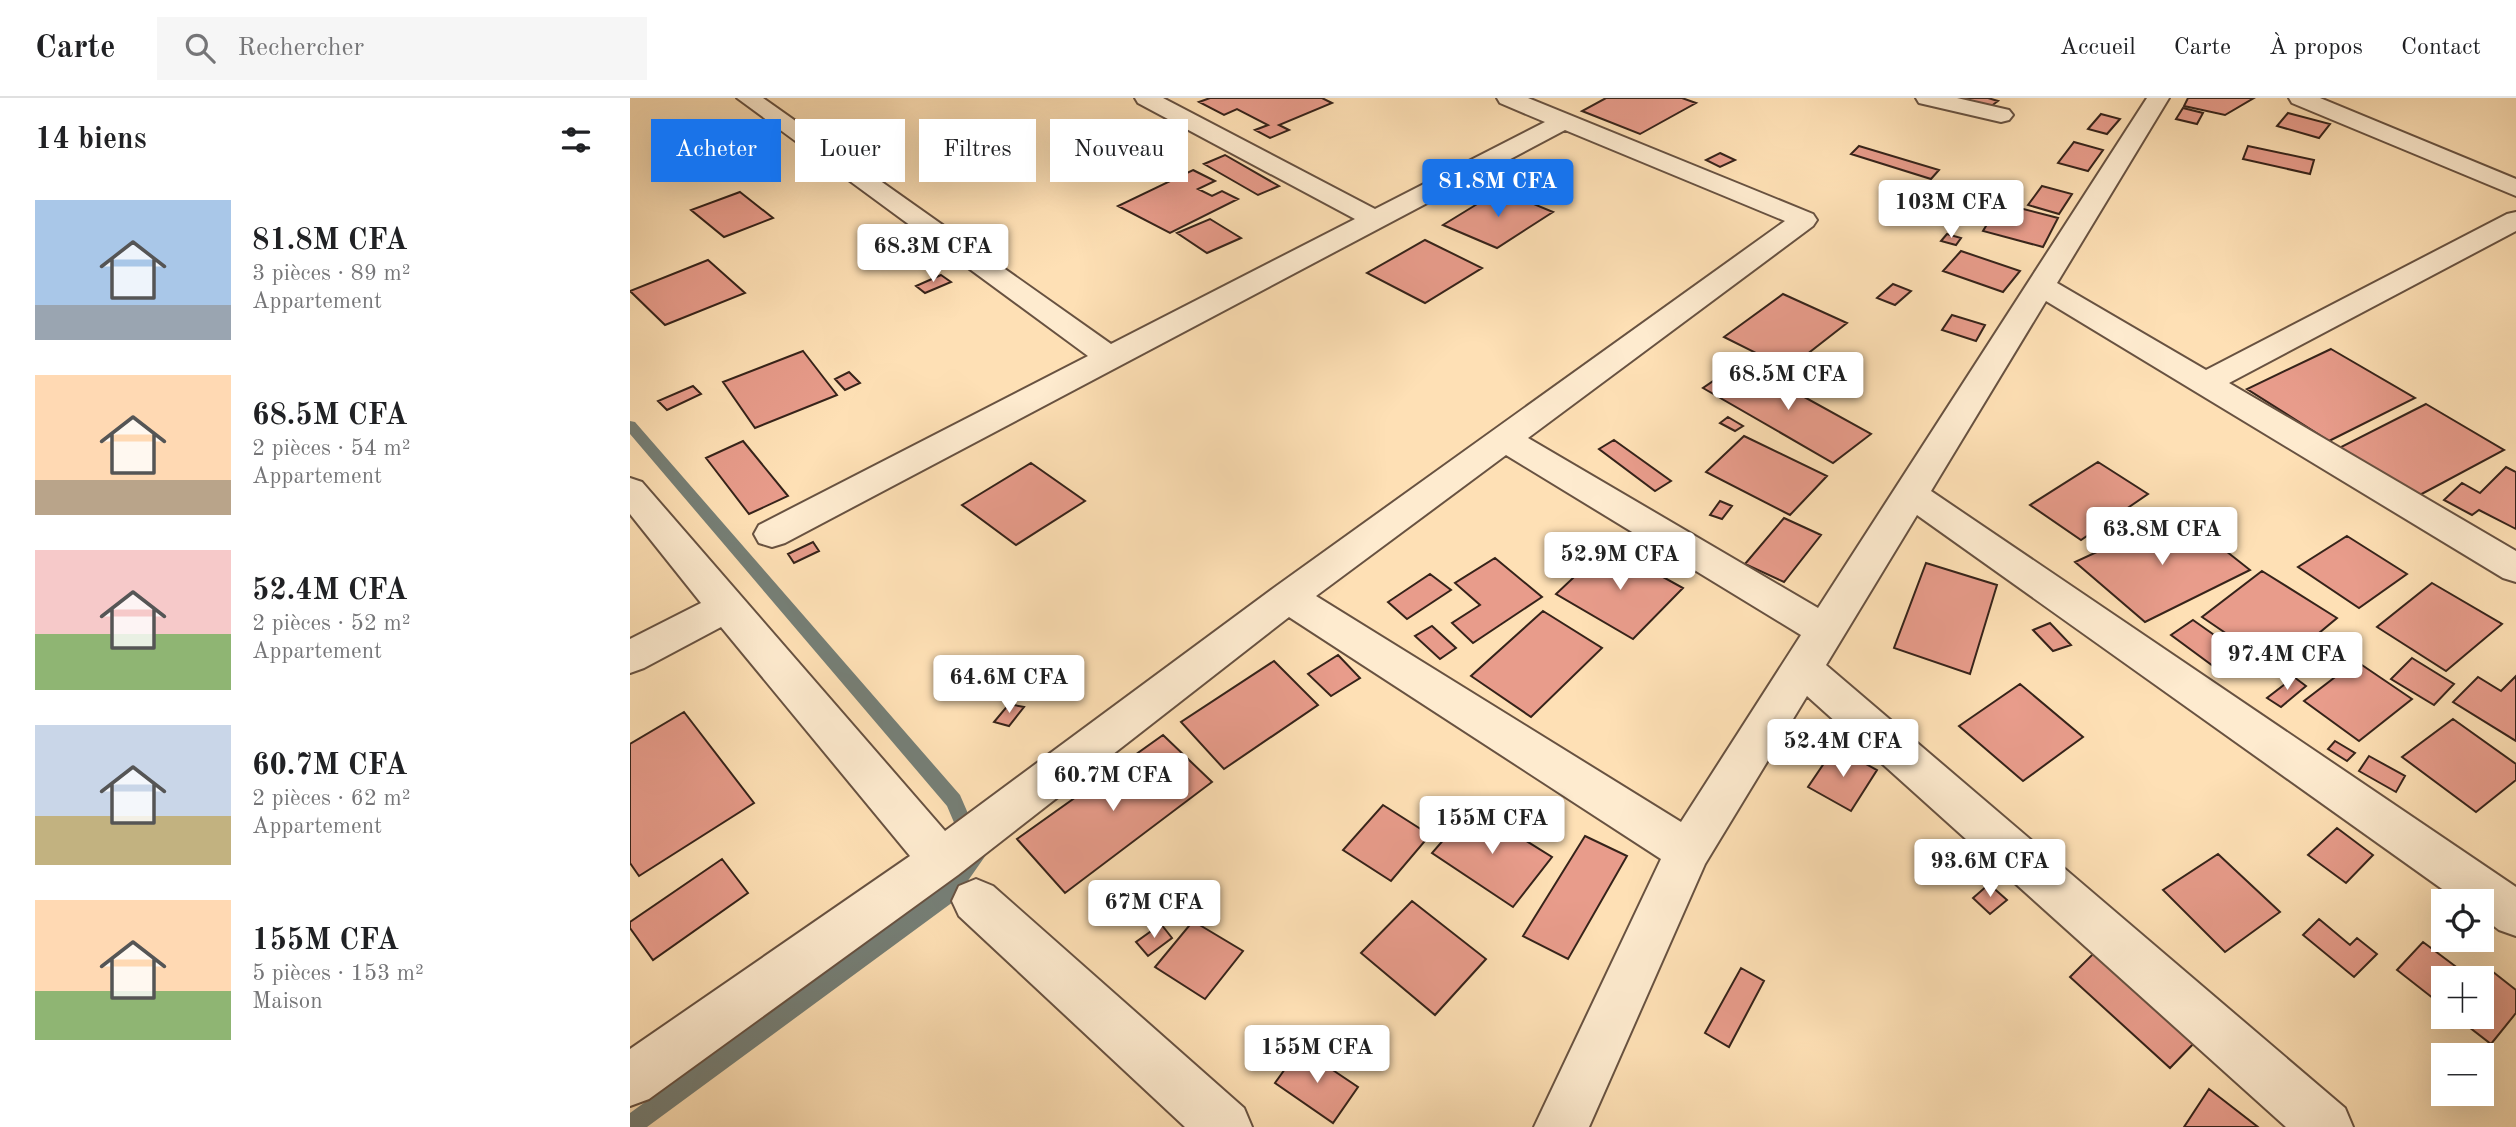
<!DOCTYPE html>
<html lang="fr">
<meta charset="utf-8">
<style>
body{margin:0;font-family:"Old Standard TT",serif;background:#f6f6f6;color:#202124;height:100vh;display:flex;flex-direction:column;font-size:26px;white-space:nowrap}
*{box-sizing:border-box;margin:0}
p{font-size:23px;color:#757577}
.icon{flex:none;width:38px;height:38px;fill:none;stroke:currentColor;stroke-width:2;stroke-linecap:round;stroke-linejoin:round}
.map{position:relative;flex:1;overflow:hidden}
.details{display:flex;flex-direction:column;background:#fff;width:630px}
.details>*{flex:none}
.hud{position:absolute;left:21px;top:21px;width:665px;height:63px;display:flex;gap:14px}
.buttons{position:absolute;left:1801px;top:791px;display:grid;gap:14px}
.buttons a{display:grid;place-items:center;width:63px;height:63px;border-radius:0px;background:#fff;box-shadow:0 7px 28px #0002;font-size:35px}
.price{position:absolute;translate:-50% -60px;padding:0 16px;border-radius:7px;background:#fff;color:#222;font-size:23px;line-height:46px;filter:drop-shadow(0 2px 4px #0008)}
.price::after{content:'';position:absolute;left:50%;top:42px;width:21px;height:16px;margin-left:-10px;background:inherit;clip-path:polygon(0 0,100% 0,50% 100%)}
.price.current{background:#1a73e8;color:#fff}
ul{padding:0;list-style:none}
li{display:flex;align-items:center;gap:21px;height:175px;padding:0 35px}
li span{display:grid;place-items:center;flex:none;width:196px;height:140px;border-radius:0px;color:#555}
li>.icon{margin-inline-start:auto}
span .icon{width:84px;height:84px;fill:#fffc;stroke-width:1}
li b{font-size:30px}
h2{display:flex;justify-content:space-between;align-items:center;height:84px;padding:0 35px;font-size:30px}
.chip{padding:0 24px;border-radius:0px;background:#fff;box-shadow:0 7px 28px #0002;font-size:24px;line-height:63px}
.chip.current{background:#1a73e8;color:#fff}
header{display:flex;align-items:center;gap:42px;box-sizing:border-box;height:98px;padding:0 35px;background:#fff;border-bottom:2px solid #e0e0e0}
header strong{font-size:33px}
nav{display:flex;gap:38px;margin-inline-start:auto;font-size:24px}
.search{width:490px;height:63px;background:#f6f6f6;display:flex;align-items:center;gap:18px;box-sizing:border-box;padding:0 24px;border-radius:0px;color:#757577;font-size:26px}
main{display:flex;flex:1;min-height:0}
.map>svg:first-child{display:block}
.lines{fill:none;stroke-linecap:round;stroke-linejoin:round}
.stream{fill:#767f76;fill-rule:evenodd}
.building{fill:#e89c8b;stroke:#36231a;stroke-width:2}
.minor-casing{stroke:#685241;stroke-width:4}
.minor{fill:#feebcf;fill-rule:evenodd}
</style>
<header>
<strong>Carte</strong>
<div class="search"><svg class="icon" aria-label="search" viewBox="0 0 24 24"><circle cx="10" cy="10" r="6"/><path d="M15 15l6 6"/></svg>Rechercher</div>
<nav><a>Accueil</a><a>Carte</a><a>À propos</a><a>Contact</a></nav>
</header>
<main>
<section class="details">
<h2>14 biens<svg class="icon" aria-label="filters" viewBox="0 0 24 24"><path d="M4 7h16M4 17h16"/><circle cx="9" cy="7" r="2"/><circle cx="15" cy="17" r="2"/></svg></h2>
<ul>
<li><span style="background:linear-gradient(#a9c7e8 75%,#9aa5b1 0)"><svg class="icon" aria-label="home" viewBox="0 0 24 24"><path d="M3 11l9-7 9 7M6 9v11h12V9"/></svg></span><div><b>81.8M CFA</b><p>3 pièces · 89 m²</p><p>Appartement</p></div></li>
<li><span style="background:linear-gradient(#ffd9b3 75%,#b9a48a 0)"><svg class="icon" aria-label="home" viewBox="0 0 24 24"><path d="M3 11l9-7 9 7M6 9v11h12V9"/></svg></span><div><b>68.5M CFA</b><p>2 pièces · 54 m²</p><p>Appartement</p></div></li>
<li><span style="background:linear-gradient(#f6c9c9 60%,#8fb573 0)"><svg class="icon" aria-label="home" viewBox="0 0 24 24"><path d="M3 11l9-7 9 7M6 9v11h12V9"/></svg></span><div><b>52.4M CFA</b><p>2 pièces · 52 m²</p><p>Appartement</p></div></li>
<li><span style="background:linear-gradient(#c9d6e8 65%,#c2b280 0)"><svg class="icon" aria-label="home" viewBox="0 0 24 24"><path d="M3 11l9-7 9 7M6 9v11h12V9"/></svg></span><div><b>60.7M CFA</b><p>2 pièces · 62 m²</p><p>Appartement</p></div></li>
<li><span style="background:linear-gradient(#ffd9b3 65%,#8fb573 0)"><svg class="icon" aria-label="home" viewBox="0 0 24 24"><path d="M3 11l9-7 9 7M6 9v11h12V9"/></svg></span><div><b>155M CFA</b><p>5 pièces · 153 m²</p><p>Maison</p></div></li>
</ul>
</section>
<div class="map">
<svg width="1886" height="1029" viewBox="0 0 1886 1029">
<rect width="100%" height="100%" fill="#fee0b5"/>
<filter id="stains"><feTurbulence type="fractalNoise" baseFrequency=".00286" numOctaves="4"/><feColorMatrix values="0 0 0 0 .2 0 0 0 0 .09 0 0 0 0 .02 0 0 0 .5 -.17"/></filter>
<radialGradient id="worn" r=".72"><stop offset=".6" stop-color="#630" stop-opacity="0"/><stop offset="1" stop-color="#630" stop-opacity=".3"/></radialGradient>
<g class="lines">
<path class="stream" d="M0,323L5,324L330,697L356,757L323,804L17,1029H0V1015L309,792L337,755L317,708L0,336Z"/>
</g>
<path class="building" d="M580,0H692L702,5L649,27L659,32L640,40L625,32L638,27L607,11L594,17L569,4Z
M976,0H1052L1066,5L1010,36L952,13Z
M1332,0H1358L1368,3L1360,9Z
M1558,0H1624L1595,17L1554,8Z
M1553,10L1573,15L1567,26L1546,21Z
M1658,15L1700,26L1689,40L1647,28Z
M1471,16L1490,21L1477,36L1458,31Z
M104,44L122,55L53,80L36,68Z
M1444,44L1473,52L1458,73L1428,65Z
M1229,48L1309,72L1301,81L1221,56Z
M1618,48L1684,62L1680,76L1613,61Z
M1090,55L1105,62L1090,69L1076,62Z
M595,57L649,88L628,97L574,66Z
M563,72L585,83L568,91L582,98L592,93L608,101L540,135L488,108Z
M1412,88L1442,96L1429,116L1398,107Z
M870,92L923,114L867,150L813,127Z
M110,94L143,120L94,139L61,112Z
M1348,98L1363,102L1357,109L1342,105Z
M1370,105L1428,120L1413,149L1353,133Z
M580,121L611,140L577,155L547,135Z
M1317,136L1331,140L1326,147L1311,143Z
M795,142L852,170L795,205L737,175Z
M1331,153L1390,173L1373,194L1313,173Z
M78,162L115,195L35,227L0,193Z
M311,177L321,184L295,195L286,188Z
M1263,186L1281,193L1265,207L1247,200Z
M1153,196L1217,225L1158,271L1094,239Z
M1322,217L1355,227L1346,243L1312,232Z
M1701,251L1785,300L1699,343L1617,291Z
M173,253L207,297L125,330L93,284Z
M1111,264L1241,336L1203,365L1073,290Z
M219,274L230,285L215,292L205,281Z
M63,288L71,296L37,312L28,303Z
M1796,306L1874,352L1786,399L1709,350Z
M1098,319L1113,328L1105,333L1090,325Z
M1114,338L1197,378L1160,417L1076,374Z
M984,342L1041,383L1025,393L969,351Z
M113,343L158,398L119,416L76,360Z
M1468,364L1518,396L1451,442L1400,407Z
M401,365L455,403L386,447L332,407Z
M1876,369L1886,374V431L1849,412L1842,417L1814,402L1832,385L1850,395Z
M1090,403L1102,408L1092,421L1080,417Z
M1549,416L1620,472L1515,524L1445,464Z
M1154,420L1191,437L1154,484L1115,466Z
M1717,438L1777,476L1729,510L1668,469Z
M183,444L189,453L164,465L158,456Z
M977,448L1053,490L1003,541L926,496Z
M865,460L912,499L843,545L822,525L850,507L825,485Z
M1296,465L1367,487L1340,576L1264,550Z
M1632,473L1707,520L1647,570L1572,519Z
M800,476L821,492L777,521L758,504Z
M1802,485L1872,526L1816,573L1747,529Z
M913,513L972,550L901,619L841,578Z
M1563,522L1604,551L1583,568L1541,537Z
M1420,525L1441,547L1423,553L1403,532Z
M802,528L826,550L810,561L785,538Z
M708,557L730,580L701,598L678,576Z
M1782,560L1824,586L1804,607L1761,581Z
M644,563L688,607L594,671L551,624Z
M1726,563L1782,601L1729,643L1674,603Z
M1886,578V643L1823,604L1848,579L1871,593Z
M1664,579L1676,588L1651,609L1637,600Z
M1390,586L1453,639L1393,683L1329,628Z
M379,606L394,609L379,628L364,624Z
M54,614L124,705L9,778L0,765V646Z
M1823,621L1886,666V682L1846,714L1772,659Z
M533,637L582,684L435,795L387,741Z
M1705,643L1725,655L1717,663L1698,651Z
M1205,649L1247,672L1221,713L1178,689Z
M1739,658L1775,678L1766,694L1729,673Z
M753,707L800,737L761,783L713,752Z
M842,709L922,759L883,809L802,755Z
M1707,730L1743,757L1716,785L1678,757Z
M955,738L997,758L938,861L893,838Z
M1588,756L1650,814L1595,854L1533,792Z
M92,761L118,795L23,862L0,830V824Z
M1359,786L1377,802L1360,816L1343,800Z
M782,803L856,861L805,917L731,855Z
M1689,821L1720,847L1727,840L1747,856L1724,879L1673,837Z
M563,823L613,853L575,901L525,869Z
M531,826L542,840L518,858L506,844Z
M1793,844L1841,880H1813V908L1767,872Z
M1465,854L1566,943L1540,970L1440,879Z
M1111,870L1134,883L1099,949L1075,935Z
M1858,870L1886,892V915L1861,946L1826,919H1852V880H1849Z
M670,950L728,989L703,1025L645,985Z
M1579,991L1628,1029H1554Z"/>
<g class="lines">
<g class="minor-casing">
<path id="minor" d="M107,0H133L481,246L725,121L508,5L505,0H533L745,111L915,24L870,5L867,0H898L1183,116L1187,122L1183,128L898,340L1188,510L1517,0H1539L1427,185L1576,272L1877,116L1886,114V133L1599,285L1886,453V484L1873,480L1416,203L1301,393L1886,789V838L1869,832L1852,819V803H1829L1287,417L1196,567L1715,1010L1723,1029H1656L1177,598L1075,766L959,1029H904L1031,761L659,519L328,777L19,1001L0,1008V951L280,758L91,529L14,570L0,575V541L71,505L0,416V380L12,384L315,733L645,489L1155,123L935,32L155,445L142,449L129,445L124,436L129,427L458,258ZM876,357L1171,537L1051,724L686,498Z
M1286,0H1327L1379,12L1383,17L1379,22L1371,24L1289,5Z
M1659,0H1690L1886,81V98L1662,5Z
M346,781L363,788L614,1010L622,1029H555L329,818L322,803L329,788Z"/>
</g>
<use href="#minor" class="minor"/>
</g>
<rect width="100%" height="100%" filter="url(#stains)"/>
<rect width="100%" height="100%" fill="url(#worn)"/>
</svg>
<div class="buttons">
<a><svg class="icon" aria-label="locate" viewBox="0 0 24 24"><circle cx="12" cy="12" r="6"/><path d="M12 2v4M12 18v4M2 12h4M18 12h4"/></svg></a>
<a>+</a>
<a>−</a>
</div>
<b class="price current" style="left:868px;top:121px">81.8M CFA</b>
<b class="price" style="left:1321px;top:142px">103M CFA</b>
<b class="price" style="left:303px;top:186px">68.3M CFA</b>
<b class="price" style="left:1158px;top:314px">68.5M CFA</b>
<b class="price" style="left:1532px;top:469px">63.8M CFA</b>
<b class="price" style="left:990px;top:494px">52.9M CFA</b>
<b class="price" style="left:1657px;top:594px">97.4M CFA</b>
<b class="price" style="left:379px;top:617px">64.6M CFA</b>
<b class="price" style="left:1213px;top:681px">52.4M CFA</b>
<b class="price" style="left:483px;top:715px">60.7M CFA</b>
<b class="price" style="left:862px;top:758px">155M CFA</b>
<b class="price" style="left:1360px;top:801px">93.6M CFA</b>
<b class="price" style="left:524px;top:842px">67M CFA</b>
<b class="price" style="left:687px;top:987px">155M CFA</b>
<div class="hud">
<a class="chip current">Acheter</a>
<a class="chip">Louer</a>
<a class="chip">Filtres</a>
<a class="chip">Nouveau</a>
</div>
</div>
</main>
